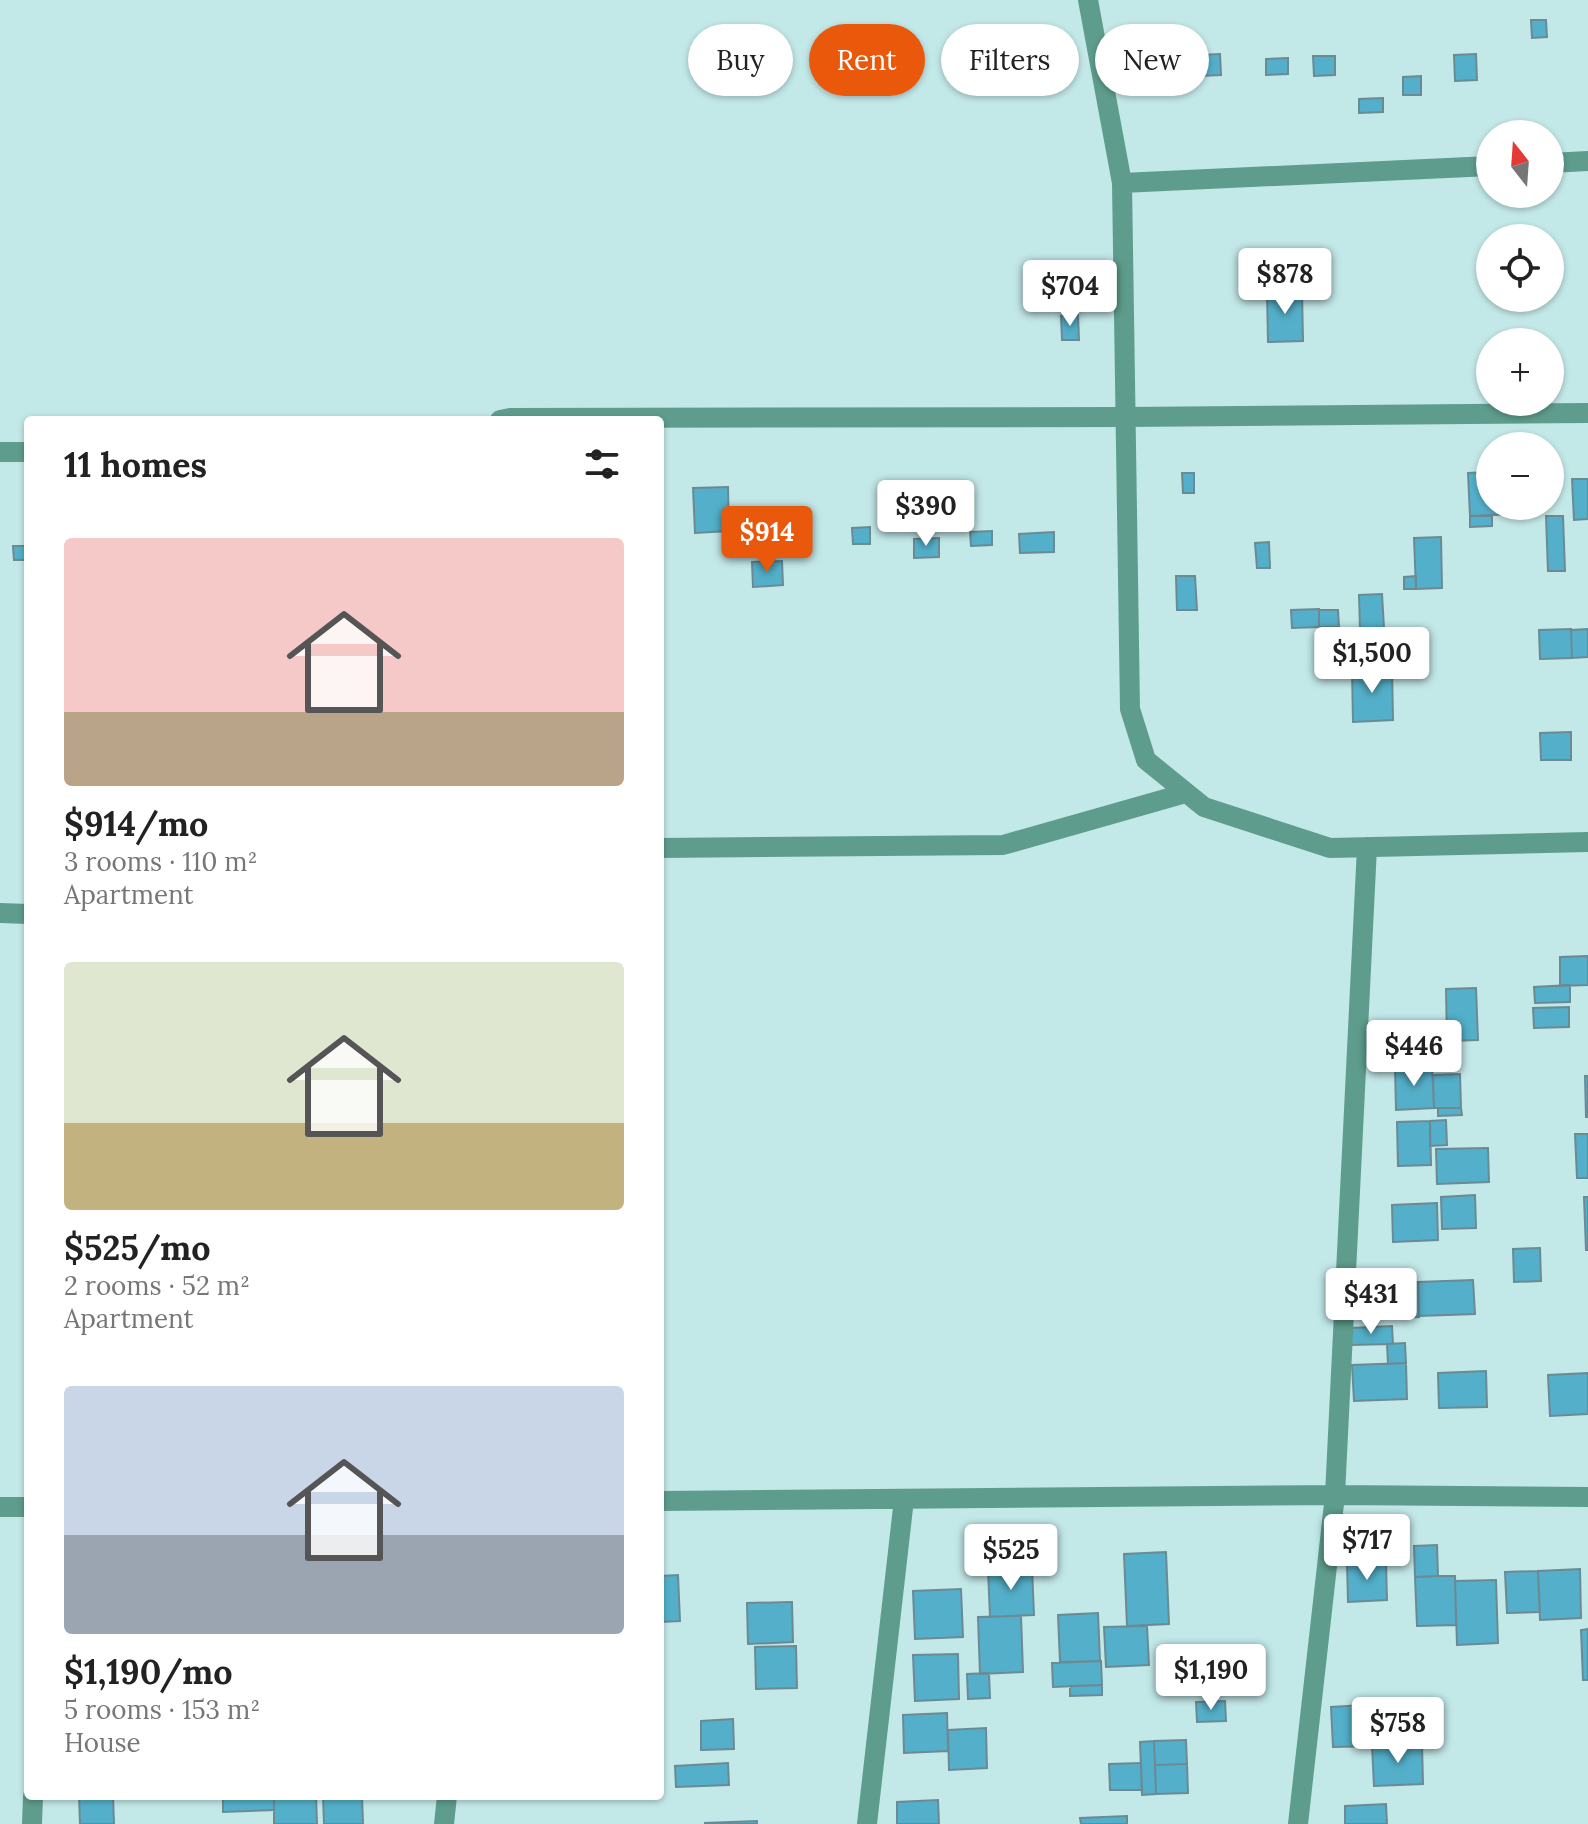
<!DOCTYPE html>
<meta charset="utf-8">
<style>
body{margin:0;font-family:Lora,serif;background:#f2f2f2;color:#222;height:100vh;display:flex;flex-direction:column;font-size:30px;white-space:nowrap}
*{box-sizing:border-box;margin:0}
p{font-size:26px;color:#767676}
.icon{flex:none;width:44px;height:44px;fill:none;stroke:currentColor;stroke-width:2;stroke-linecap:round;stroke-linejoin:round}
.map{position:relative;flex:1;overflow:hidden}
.details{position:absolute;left:24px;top:416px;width:640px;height:1384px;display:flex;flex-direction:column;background:#fff;border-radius:8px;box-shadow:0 2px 6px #0004}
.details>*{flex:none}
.top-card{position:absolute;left:688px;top:24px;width:760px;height:72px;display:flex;gap:16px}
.needle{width:52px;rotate:343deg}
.tools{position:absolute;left:1476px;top:120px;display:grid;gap:16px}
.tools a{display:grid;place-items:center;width:88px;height:88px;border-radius:50%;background:#fff;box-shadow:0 2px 6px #0004;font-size:40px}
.price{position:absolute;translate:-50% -68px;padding:0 18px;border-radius:8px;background:#fff;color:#222;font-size:26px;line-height:52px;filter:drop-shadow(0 2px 4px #0008)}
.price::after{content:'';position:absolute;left:50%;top:48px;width:24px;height:18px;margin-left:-12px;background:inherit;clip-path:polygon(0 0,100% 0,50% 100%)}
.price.selected{background:#ea580c;color:#fff}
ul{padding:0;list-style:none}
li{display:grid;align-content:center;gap:16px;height:424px;padding:0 40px}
li span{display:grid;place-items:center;height:248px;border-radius:8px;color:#555}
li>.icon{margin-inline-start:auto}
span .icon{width:144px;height:144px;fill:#fffc;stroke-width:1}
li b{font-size:34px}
h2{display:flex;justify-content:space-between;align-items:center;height:96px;padding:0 40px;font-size:34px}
.chip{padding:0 28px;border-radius:36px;background:#fff;box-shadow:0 2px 6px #0004;font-size:28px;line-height:72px}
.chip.selected{background:#ea580c;color:#fff}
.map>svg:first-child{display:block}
.building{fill:#54b0ca;stroke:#6b8a94;stroke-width:2}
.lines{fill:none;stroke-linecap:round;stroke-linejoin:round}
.service{stroke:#5e9d8d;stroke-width:20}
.minor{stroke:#5e9d8d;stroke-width:20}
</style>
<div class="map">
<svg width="1588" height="1824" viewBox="0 0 1588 1824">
<rect width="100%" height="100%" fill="#c3e8e8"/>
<path class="building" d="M1531,20H1546L1547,37L1532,38Z
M1220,54L1221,75L1200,76L1199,55Z
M1476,54L1477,80L1455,81L1454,55Z
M1313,56H1335V75L1314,76Z
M1288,58V74L1266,75V59Z
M1421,76V95H1403V77Z
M1383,98V112L1359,113V99Z
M1302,291L1303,341L1268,342L1267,292Z
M1078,315L1079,340H1062L1061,316Z
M1490,472V506H1512V514L1470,516L1468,473Z
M1182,473H1194V493H1183Z
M1572,479H1588V519L1574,520Z
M728,487L729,531L695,533L693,488Z
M1492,515V526L1470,527V516Z
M1546,516H1563L1565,571H1548Z
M870,527V544H853L852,528Z
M793,530H803L804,543L793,544Z
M992,531V545L971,546L970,532Z
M1054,532V552L1020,553L1019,534Z
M1441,537L1442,588L1416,589L1414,538Z
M939,538V557L914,558V539Z
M1269,542L1270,568H1257L1255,543Z
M13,546H26V560H14Z
M782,561L783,585L753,587L752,562Z
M1176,576H1195L1197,610H1177Z
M1416,576V589H1404V577Z
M1382,594L1384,628L1360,629L1359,595Z
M1319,609V627L1292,628L1291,610Z
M1319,610H1338L1339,627H1319Z
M1571,629L1572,658L1540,659L1539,630Z
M1588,629V657L1572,658L1571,630Z
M1392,668L1393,720L1353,722L1352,669Z
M1571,732V760H1541L1540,733Z
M1588,956V985L1560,986V957Z
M1570,985V1002L1535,1003L1534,987Z
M1476,988L1478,1040L1447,1041L1446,989Z
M1569,1007V1027L1534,1028L1533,1008Z
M1432,1066L1434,1108L1396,1110L1395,1067Z
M1460,1074L1461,1108H1434L1433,1075Z
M1585,1076H1588V1117H1586Z
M1438,1108H1461L1462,1115L1438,1116Z
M1446,1120L1447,1145L1430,1146V1121Z
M1430,1121L1431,1165L1398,1166L1397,1122Z
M1575,1134H1588V1178H1577Z
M1488,1148L1489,1182L1437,1184L1436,1149Z
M1475,1195L1476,1228L1442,1229L1441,1197Z
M1584,1197H1588V1250H1586Z
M1437,1203L1438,1240L1393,1242L1392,1205Z
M1540,1248L1541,1281L1514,1282L1513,1249Z
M1473,1280L1475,1314L1419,1316L1418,1282Z
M1418,1282L1419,1317L1377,1319L1376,1283Z
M1392,1326L1393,1344L1350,1345V1328Z
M1405,1343L1406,1363L1388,1364L1387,1344Z
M1406,1363L1407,1399L1354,1401L1352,1365Z
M1486,1371L1487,1407L1439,1408L1438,1373Z
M1588,1373V1414L1550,1416L1548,1375Z
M1437,1545L1438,1576L1415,1577L1414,1546Z
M1166,1552L1169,1624L1127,1626L1124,1554Z
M1386,1562L1387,1600L1348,1602L1347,1563Z
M1032,1568L1034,1615L990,1617L988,1569Z
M1580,1569L1581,1618L1540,1620L1538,1571Z
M1538,1571L1540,1612L1507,1613L1505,1572Z
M678,1575L680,1621L660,1622V1576Z
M1438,1576H1455L1456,1625L1417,1626L1415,1577Z
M1496,1580L1498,1643L1457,1645L1455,1581Z
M961,1589L963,1637L915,1639L913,1591Z
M792,1602L793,1642L748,1644L747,1603Z
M1098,1613L1100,1661L1060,1662L1058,1615Z
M1021,1616L1023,1672L980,1674L978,1617Z
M1147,1626L1149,1665L1106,1667L1104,1627Z
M1588,1629V1680H1583L1581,1630Z
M796,1646L797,1688L756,1689L755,1647Z
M958,1654L959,1699L915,1701L913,1655Z
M1101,1661L1102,1685L1053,1687L1052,1663Z
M989,1673L990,1698L968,1699L967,1674Z
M1102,1685V1695L1070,1696V1686Z
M1225,1701L1226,1721L1197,1722L1196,1702Z
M1420,1703L1422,1744L1380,1746L1379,1705Z
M1379,1704L1380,1746L1333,1747L1331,1707Z
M947,1713L948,1751L904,1753L903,1715Z
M733,1719L734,1749L701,1750V1721Z
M986,1728L987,1768L949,1770L948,1730Z
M1186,1740L1187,1764L1155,1765L1154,1741Z
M1154,1741L1156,1794L1142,1795L1140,1742Z
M1422,1744L1423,1784L1374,1786L1372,1746Z
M728,1763L729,1785L676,1787L675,1766Z
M1141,1763L1142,1790H1110L1109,1764Z
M1187,1764L1188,1793L1156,1794L1155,1765Z
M79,1796H113L114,1824H80Z
M223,1796H274V1810L223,1812Z
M316,1796L317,1824H274V1797Z
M323,1796H362L363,1824H324Z
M938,1800L939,1824H897V1802Z
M1386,1804L1387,1824H1345V1806Z
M1127,1816V1824H1081L1080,1818Z
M757,1821V1824H705V1823Z"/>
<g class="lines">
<path class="service" d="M500,420L510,418L1125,417
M0,452H28
M660,848L1003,845L1186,793"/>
<path class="minor" d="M1088,0L1122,183L1130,709L1146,760L1204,807L1330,848L1588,842
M1550,163L1588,161
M1122,183L1490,166
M1125,417L1588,413
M0,913L28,914
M660,1501L1335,1495L1588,1497
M0,1507H28
M32,1824L33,1796
M444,1824L447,1796
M867,1824L904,1499
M1298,1824L1335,1495L1367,847"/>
</g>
</svg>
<div class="tools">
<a><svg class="needle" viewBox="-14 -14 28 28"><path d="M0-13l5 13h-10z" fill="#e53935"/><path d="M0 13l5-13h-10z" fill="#767676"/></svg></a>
<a><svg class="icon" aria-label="locate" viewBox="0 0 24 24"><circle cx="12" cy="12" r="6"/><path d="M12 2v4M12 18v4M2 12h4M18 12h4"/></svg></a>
<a>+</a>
<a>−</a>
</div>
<b class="price" style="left:1285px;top:316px">$878</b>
<b class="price" style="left:1070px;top:328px">$704</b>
<b class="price" style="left:926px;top:548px">$390</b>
<b class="price selected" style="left:767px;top:574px">$914</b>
<b class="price" style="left:1372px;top:695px">$1,500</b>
<b class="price" style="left:1414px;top:1088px">$446</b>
<b class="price" style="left:1371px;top:1336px">$431</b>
<b class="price" style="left:1367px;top:1582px">$717</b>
<b class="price" style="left:1011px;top:1592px">$525</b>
<b class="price" style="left:1211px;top:1712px">$1,190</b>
<b class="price" style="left:1398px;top:1765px">$758</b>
<div class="top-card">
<a class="chip">Buy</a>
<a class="chip selected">Rent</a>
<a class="chip">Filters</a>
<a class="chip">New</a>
</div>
<section class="details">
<h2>11 homes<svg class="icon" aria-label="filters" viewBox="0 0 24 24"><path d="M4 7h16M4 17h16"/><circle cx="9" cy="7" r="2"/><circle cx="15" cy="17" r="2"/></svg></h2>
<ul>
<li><span style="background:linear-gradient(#f6c9c9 70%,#b9a48a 0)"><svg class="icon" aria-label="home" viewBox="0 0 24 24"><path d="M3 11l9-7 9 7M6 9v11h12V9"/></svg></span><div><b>$914/mo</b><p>3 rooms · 110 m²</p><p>Apartment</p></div></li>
<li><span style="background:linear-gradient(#dfe7d0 65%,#c2b280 0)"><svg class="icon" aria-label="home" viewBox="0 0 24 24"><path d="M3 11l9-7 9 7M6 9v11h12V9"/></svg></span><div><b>$525/mo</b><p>2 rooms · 52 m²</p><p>Apartment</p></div></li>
<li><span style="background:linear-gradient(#c9d6e8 60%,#9aa5b1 0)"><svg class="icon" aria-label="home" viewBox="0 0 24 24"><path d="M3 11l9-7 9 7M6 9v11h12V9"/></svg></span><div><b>$1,190/mo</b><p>5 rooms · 153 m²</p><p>House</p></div></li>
</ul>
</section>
</div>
